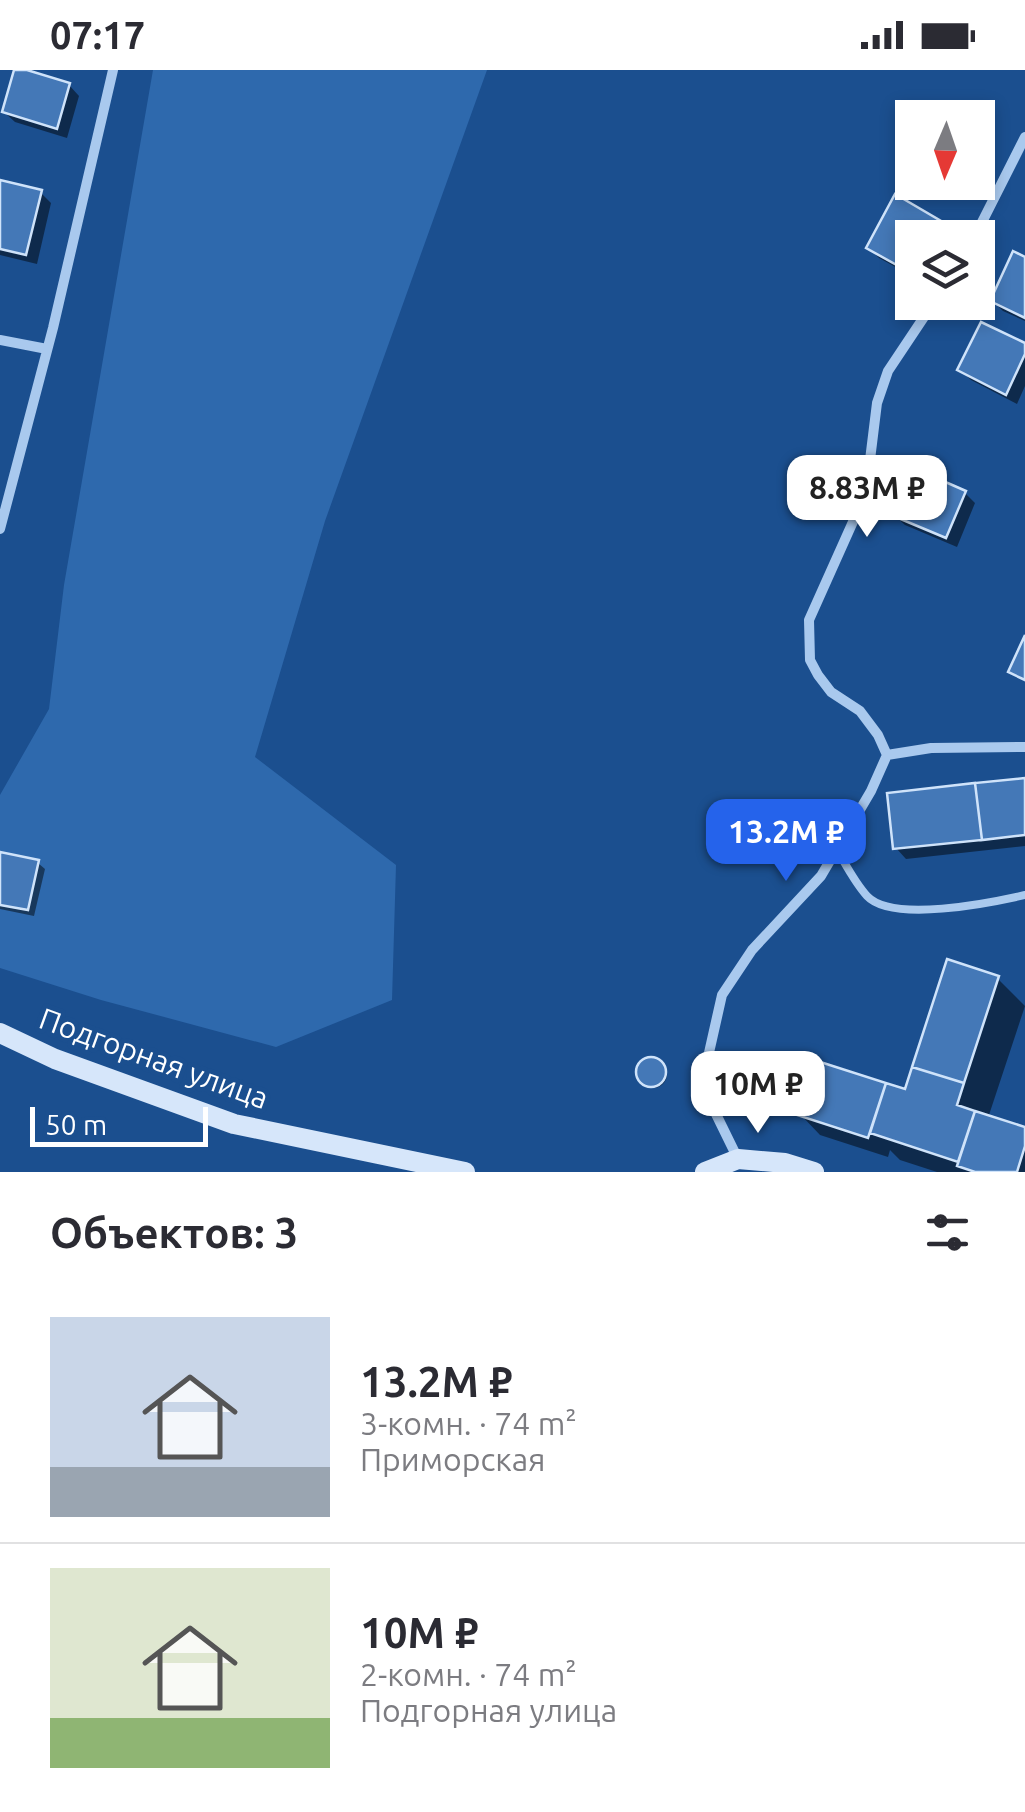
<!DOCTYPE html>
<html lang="ru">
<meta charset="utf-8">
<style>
body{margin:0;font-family:Ubuntu,sans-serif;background:#f7f7f7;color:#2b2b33;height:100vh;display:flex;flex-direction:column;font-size:38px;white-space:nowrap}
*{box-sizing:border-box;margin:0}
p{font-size:32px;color:#7c7c81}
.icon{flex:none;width:55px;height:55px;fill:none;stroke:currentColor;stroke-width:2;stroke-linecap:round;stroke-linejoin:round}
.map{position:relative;height:1102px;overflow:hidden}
.panel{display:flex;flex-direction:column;background:#fff;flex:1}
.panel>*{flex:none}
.needle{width:65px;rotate:182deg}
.buttons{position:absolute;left:895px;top:30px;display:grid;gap:20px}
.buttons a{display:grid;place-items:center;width:100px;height:100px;border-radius:0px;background:#fff;box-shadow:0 5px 15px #0003;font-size:50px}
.scale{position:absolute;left:30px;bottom:25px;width:178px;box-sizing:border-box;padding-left:10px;border:5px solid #fff;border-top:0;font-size:28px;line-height:35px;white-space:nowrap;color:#fff;-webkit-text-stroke:8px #1b4f8f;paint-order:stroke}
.price{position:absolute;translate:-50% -85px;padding:0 22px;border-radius:20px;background:#fff;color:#222;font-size:32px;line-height:65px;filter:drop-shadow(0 2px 5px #0008)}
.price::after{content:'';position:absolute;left:50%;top:60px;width:30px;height:22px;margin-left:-15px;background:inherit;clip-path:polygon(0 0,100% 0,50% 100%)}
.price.active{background:#2563eb;color:#fff}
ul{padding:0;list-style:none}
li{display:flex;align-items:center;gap:30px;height:250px;padding:0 50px}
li+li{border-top:2px solid #e1e1e2}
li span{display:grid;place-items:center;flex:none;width:280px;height:200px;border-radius:0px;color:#555}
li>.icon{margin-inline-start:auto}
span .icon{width:120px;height:120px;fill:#fffc;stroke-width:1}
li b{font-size:42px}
h2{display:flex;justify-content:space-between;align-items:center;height:120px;padding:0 50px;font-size:42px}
.status{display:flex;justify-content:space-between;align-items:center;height:70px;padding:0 50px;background:#fff;direction:ltr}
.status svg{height:28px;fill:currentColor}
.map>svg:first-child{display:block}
.green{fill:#2e69ad}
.shadow{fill:#0007}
.building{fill:#4478b7;stroke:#cfe3fa;stroke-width:2.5}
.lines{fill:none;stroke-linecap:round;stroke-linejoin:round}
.lane{stroke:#a9c9ee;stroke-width:8}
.street{stroke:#a9c9ee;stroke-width:10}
.secondary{stroke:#d6e6fa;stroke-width:20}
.labels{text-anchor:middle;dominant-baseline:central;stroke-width:10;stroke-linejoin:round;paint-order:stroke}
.street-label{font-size:30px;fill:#fff;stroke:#1b4f8f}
</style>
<div class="status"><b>07:17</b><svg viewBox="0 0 49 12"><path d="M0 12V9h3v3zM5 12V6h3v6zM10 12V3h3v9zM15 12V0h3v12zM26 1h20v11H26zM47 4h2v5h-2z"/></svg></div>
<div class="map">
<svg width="1025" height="1102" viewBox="0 0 1025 1102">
<rect width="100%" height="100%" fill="#1b4f8f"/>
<path class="green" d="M153,0H487L325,451L255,687L396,795L392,930L276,977L101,930L0,898V725L49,639L64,515Z"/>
<path class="shadow" d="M16,0L69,15L79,26L67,68L15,52L4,42Z
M0,112L40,122L51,133L37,194L0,185Z
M939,153L950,164L947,168H912V206L879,188L869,178Z
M1025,190V251L1003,241L993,231Z
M1025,275V316L1017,334L971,310L960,299Z
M965,423L975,433L957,477L905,455L894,445Z
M1025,711V776L906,789L896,778Z
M0,785L38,793L45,799L34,846L0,839Z
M997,908L1025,936L988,1048L1025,1059V1102H937L900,1090L890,1080L888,1087L820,1065L800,1044L816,993L907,1022Z
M639 1004a14 14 0 1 1 28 0a14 14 0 1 1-28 0Z"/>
<path class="building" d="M14,0H27L70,13L57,59L2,42Z
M0,110L42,120L26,185L0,179Z
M895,124L941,151L931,168H912L911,203L866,178Z
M1013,181L1025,187V248L990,231Z
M981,252L1025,273V284L1006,325L957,300Z
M911,397L966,421L946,468L891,445Z
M1025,565V610L1008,602Z
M1025,708V765L982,770L975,713Z
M975,713L982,770L893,779L887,723Z
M0,782L39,790L28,840L0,835Z
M947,889L999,906L964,1013L912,997Z
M636 1002a15 15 0 1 1 30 0a15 15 0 1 1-30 0Z
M814,990L886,1013L868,1068L797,1045Z
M912,997L964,1013L957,1035L975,1041L958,1092L870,1063L886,1013L905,1019Z
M975,1041L1025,1057V1076L1017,1102H975L957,1096Z"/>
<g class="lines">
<path class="lane" d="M837,780C846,795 855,813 867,826C892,853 990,833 1025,825"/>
<path class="street" d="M974,168L1025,67
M0,270L47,279
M0,459L53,258L113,0
M887,685L878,665L860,641L831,622L818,605L810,590L809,550L856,445L869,398L877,333L888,301L934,232
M738,1089L715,1042L706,996L722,925L752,880L821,806L871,721L887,685L931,678L1025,677"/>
<path class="secondary" d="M0,963L55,989L234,1054L465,1102
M705,1102L738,1089L785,1093L814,1102"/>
</g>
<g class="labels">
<g class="street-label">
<text transform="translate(154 988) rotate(20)">Подгорная улица</text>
</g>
</g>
</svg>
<div class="buttons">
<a><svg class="needle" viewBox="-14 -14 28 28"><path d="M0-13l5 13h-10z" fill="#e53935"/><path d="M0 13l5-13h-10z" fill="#7c7c81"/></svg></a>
<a><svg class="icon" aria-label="layers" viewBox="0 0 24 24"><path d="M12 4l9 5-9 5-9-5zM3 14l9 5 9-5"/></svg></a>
</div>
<div class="scale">50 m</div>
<b class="price" style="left:867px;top:470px">8.83M ₽</b>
<b class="price active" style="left:786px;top:814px">13.2M ₽</b>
<b class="price" style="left:758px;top:1066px">10M ₽</b>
</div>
<section class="panel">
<h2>Объектов: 3<svg class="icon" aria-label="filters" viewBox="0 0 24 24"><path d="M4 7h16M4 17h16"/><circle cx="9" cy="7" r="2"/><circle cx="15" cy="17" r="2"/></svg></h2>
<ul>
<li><span style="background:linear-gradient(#c9d6e8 75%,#9aa5b1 0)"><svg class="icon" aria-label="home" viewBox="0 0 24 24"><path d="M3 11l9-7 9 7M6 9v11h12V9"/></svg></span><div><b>13.2M ₽</b><p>3-комн. · 74 m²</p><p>Приморская</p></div></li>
<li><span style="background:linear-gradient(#dfe7d0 75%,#8fb573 0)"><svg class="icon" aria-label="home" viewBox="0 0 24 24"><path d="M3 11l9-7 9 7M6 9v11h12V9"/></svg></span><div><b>10M ₽</b><p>2-комн. · 74 m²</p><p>Подгорная улица</p></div></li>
</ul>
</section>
